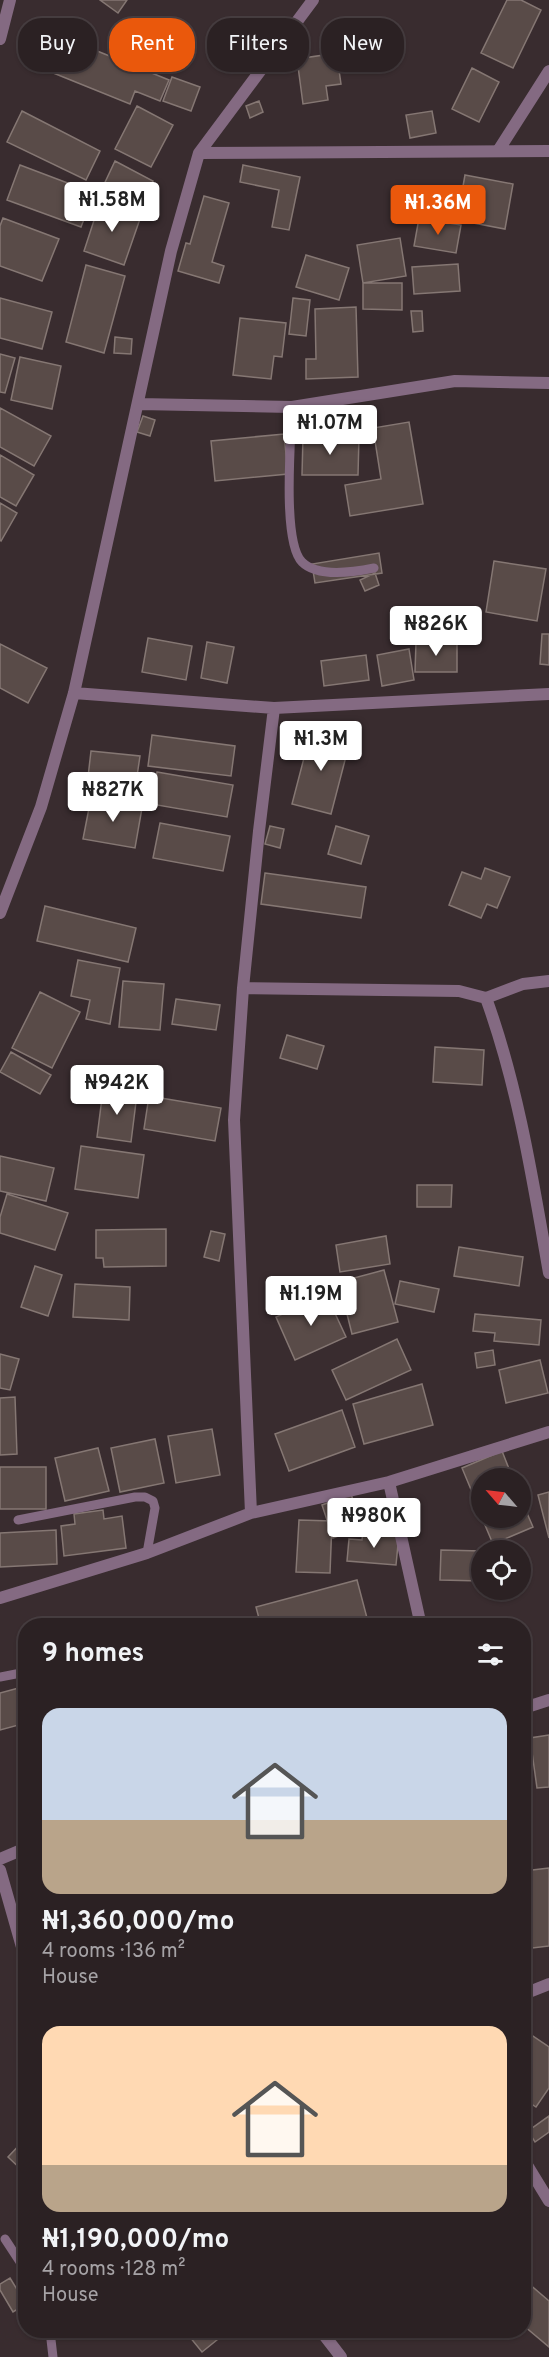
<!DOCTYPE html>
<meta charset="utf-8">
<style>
body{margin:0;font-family:Overpass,sans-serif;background:#33292b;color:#f1f3f6;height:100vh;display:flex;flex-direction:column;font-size:22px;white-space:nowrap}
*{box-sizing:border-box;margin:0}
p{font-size:20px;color:#a6a3a6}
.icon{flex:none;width:33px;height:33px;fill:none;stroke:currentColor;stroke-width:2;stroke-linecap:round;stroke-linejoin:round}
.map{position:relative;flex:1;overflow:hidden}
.drawer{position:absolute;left:18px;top:1618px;width:513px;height:720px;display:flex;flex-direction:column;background:#2b2123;border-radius:24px;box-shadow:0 2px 4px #0004,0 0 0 2px #473e41}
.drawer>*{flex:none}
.hud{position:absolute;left:18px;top:18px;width:513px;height:54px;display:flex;gap:12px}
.needle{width:39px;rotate:298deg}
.controls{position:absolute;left:471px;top:1468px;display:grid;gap:12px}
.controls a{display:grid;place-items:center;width:60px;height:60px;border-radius:50%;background:#2b2123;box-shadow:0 2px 4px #0004,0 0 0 2px #473e41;font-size:30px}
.price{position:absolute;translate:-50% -51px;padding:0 14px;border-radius:6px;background:#fff;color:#222;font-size:20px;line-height:39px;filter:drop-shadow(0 2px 3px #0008)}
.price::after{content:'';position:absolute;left:50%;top:36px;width:18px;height:14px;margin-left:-9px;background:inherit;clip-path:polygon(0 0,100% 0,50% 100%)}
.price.active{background:#ea580c;color:#fff}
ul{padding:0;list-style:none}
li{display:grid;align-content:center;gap:12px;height:318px;padding:0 24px}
li span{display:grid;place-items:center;height:186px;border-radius:18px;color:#555}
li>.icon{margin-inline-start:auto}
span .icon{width:108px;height:108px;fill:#fffc;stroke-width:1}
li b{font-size:26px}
h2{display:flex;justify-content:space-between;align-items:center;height:72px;padding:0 24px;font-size:26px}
.tag{padding:0 21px;border-radius:24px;background:#2b2123;box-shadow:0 2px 4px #0004,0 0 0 2px #473e41;font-size:21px;line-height:54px}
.tag.active{background:#ea580c;color:#fff}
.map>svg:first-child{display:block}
.building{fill:#594b48;stroke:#857773;stroke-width:1.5}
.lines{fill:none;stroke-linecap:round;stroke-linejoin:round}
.lane{stroke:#846a82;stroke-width:9}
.street{stroke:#846a82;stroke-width:12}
</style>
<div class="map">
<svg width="549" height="2357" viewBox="0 0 549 2357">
<rect width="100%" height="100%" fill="#392c2f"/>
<path class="building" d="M100,0H127L118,13Z
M507,0H521L541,10L513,68L481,53Z
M135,26L145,27L142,46L132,45Z
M377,31L380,56L338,63L341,84L326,86L328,100L303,104L297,59L337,53L335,37Z
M55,34L169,80L160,101L135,91L130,104L41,68Z
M228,40L238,44L232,59L222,54Z
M472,68L499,82L479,122L452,109Z
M172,77L200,87L191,111L163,101Z
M259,101L263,112L250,118L246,106Z
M137,106L173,125L151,167L115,149Z
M22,111L100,151L86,180L7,142Z
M432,111L436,133L410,138L406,115Z
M115,161L153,181L138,212L100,193Z
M20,165L94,193L81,227L7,200Z
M243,165L300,177L289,230L272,227L279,190L240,182Z
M465,175L513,184L505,229L457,220Z
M204,196L229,203L212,262L224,266L219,283L178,271L186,243L190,244Z
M100,202L141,216L124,265L84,251Z
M3,218L59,239L42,281L0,266V226Z
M419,218L461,225L456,253L414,246Z
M400,238L406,276L363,283L357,245Z
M306,255L349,268L339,300L296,287Z
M458,264L460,291L414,294L412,267Z
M86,265L125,276L104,353L66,342Z
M363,283H402V310L363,309Z
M0,298L52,312L42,349L0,338Z
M293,298L310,300L306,336L289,334Z
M356,307L358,377L306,379V359H316L315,309Z
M411,311H422L423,331L413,332Z
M240,318L286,323L282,357L274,356L271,379L233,375Z
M115,337L132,339L131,354L114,353Z
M0,354L15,358L5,393L0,392Z
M20,357L61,366L52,409L11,400Z
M0,408L51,436L34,466L0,447Z
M143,416L155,420L150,436L137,432Z
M409,422L423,504L350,516L345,485L381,479L373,428Z
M284,434L288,474L215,481L211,441Z
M303,436L359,437L358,475H302Z
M0,455L34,475L16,506L0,497Z
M0,503L17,513L1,541L0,540Z
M379,553L382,573L315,583L312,564Z
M494,561L546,569L537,621L486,612Z
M375,573L379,585L365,591L360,580Z
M542,634H549V665L540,664Z
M148,638L192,646L186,680L142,672Z
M207,642L234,647L227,683L201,678Z
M416,642L457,643V672H415Z
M0,644L47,668L28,703L0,688Z
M409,649L414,680L382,686L377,655Z
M366,655L369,680L324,686L321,661Z
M311,731L350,741L331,814L292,804Z
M152,735L235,746L231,776L148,766Z
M91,751L140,756L136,783L88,777Z
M157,772L233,785L227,817L151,804Z
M91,798L142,808L135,848L83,839Z
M160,823L230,836L223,871L153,858Z
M270,826L284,829L280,848L265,844Z
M336,826L369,836L361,864L328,854Z
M485,868L510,877L497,908L487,904L481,918L449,905L462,872L481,879Z
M265,873L366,887L361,918L261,904Z
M45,906L136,928L128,962L37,941Z
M78,960L120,968L110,1024L86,1019L90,1000L71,996Z
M123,981L164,984L160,1030L119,1027Z
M40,992L80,1012L52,1068L12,1048Z
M176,999L220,1005L216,1030L172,1024Z
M287,1035L324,1046L317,1069L280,1058Z
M435,1047L484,1050L482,1085L433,1082Z
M11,1052L51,1075L40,1094L0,1072Z
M103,1090L137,1094L131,1142L97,1137Z
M149,1096L221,1108L215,1141L144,1129Z
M81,1146L144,1155L138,1198L75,1189Z
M0,1156L54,1168L46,1201L0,1191Z
M417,1185H452L451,1207H417Z
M7,1194L68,1213L55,1250L0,1233V1217Z
M166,1229V1266L104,1267L103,1258H96V1230Z
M211,1231L225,1234L219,1261L204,1257Z
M386,1236L390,1264L340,1272L336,1245Z
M459,1247L523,1257L519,1286L454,1276Z
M35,1266L62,1275L48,1316L21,1307Z
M384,1270L398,1322L352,1334L339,1282Z
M400,1281L439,1289L434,1312L395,1304Z
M75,1284L130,1287L129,1320L73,1317Z
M326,1294L346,1337L295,1360L276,1317Z
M475,1314L541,1320L539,1345L494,1341L495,1333L473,1331Z
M397,1339L411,1370L346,1400L332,1370Z
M493,1350L495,1365L477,1368L475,1353Z
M0,1354L19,1359L10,1390L0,1388Z
M540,1360L548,1393L506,1403L499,1370Z
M422,1384L433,1425L364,1444L353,1404Z
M15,1397L17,1454L0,1455V1398Z
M342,1410L355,1447L289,1471L275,1434Z
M212,1429L220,1475L176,1483L168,1436Z
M155,1439L164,1483L120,1492L111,1448Z
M98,1448L109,1491L65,1501L55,1458Z
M502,1451L513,1479H482V1516L462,1468Z
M0,1467H46V1509H0Z
M549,1492V1538L538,1495Z
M351,1494L362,1527L333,1538L322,1505Z
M520,1497L533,1527L493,1544L482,1518H520Z
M103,1510L104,1519L122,1516L126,1548L64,1556L61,1526L75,1524L74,1514Z
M299,1520L332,1521L330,1573L296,1572Z
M56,1530L57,1564L0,1567V1533Z
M363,1531L399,1534L396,1565L347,1561L349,1539L362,1540Z
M441,1550L482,1551V1581L440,1580Z
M357,1580L367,1618L337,1626H261L256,1607Z
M396,1618L399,1626H371Z
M26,1686V1723L0,1730V1693Z
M549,1735V1787L537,1788L530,1738Z
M549,1868V1946L524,1949V1871Z
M524,2030L549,2047V2088L536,2107L524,2099Z
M549,2116V2132L535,2142L528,2131Z
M26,2138V2174L8,2157Z
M10,2278L26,2304L13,2312L0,2290V2284Z
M528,2283L549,2301V2347L524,2326V2289Z
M185,2331H228L202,2352Z"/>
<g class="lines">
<path class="lane" d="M292,407C291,439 282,542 302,562C318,578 354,572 374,568
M18,1520L135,1497H145L153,1501L155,1508L147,1553
M0,1677L26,1672
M5,2239L26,2271
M50,2331L53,2357"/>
<path class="street" d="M0,39L10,0
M498,151L549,71
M199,153L549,151
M139,404L292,407L455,381L549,383
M74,693L274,708L549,694
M0,913L41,807L74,693L171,251L199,153L313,0
M243,988L459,991L486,998C518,1086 533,1181 549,1273
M486,998L523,984L549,981
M389,1482L421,1626
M251,1513L234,1120L243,988L259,831L274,708
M0,1598L147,1553L251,1513L389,1482L549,1432
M524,1708L549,1700
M0,1859L26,1848
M0,1870L26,1961
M524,1994L549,1984
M524,2160L549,2201
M321,2331L341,2357"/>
</g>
</svg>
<div class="controls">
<a><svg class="needle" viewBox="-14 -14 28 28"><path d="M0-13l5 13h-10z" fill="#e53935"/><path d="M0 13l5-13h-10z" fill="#a6a3a6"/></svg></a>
<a><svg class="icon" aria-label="locate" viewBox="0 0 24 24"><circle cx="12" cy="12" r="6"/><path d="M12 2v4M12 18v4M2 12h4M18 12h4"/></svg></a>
</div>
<b class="price" style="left:112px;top:233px">₦1.58M</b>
<b class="price active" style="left:438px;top:236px">₦1.36M</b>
<b class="price" style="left:330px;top:456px">₦1.07M</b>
<b class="price" style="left:436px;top:657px">₦826K</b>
<b class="price" style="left:321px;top:772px">₦1.3M</b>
<b class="price" style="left:113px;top:823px">₦827K</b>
<b class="price" style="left:117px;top:1116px">₦942K</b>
<b class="price" style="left:311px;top:1327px">₦1.19M</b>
<b class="price" style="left:374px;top:1549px">₦980K</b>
<div class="hud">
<a class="tag">Buy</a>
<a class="tag active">Rent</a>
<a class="tag">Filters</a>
<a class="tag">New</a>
</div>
<section class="drawer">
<h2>9 homes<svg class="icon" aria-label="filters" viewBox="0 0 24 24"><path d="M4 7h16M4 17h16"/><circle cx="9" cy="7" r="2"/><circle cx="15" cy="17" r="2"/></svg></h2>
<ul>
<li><span style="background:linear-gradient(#c9d6e8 60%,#b9a48a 0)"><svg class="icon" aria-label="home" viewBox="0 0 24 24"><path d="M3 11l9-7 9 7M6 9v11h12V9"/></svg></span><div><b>₦1,360,000/mo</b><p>4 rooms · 136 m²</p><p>House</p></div></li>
<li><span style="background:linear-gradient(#ffd9b3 75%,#b9a48a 0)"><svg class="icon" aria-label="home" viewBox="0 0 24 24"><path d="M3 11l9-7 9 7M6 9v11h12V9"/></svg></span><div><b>₦1,190,000/mo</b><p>4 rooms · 128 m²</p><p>House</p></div></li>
</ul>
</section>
</div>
